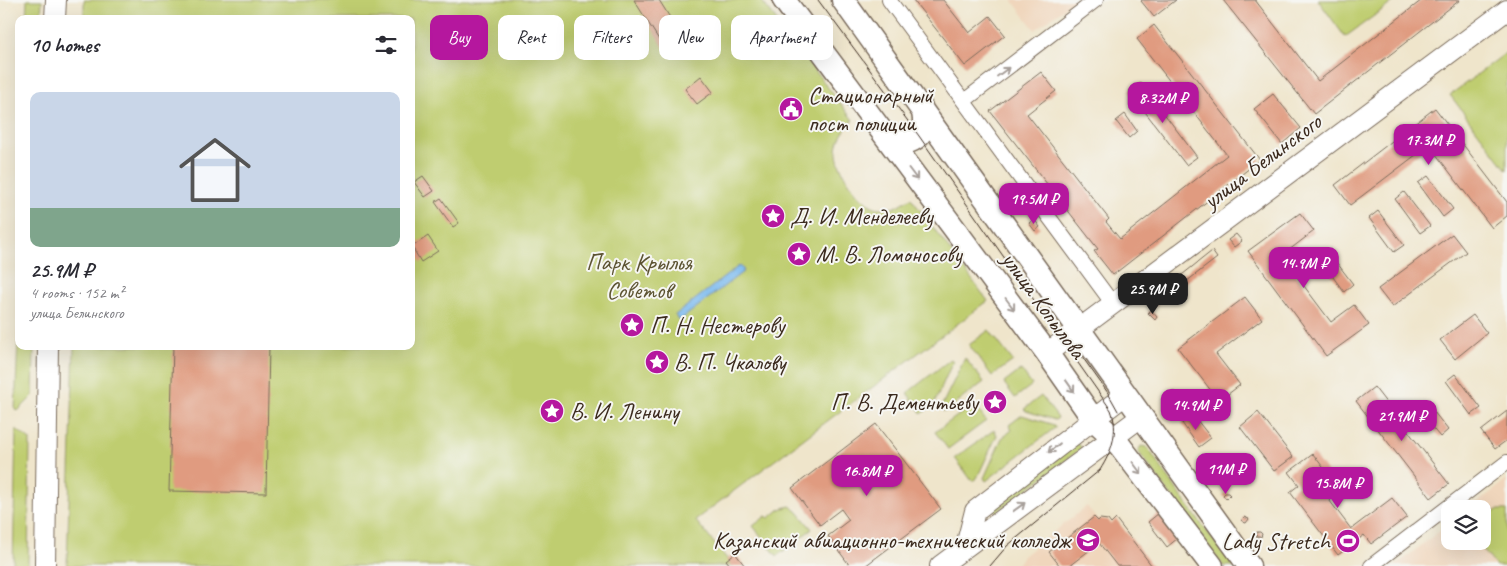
<!DOCTYPE html>
<meta charset="utf-8">
<style>
body{margin:0;font-family:Caveat,sans-serif;background:#f7f7f7;color:#2b2b33;height:100vh;display:flex;flex-direction:column;font-size:19px;white-space:nowrap}
*{box-sizing:border-box;margin:0}
p{font-size:16px;color:#7c7c81}
.icon{flex:none;width:28px;height:28px;fill:none;stroke:currentColor;stroke-width:2;stroke-linecap:round;stroke-linejoin:round}
.map{position:relative;flex:1;overflow:hidden}
.side{position:absolute;left:15px;top:15px;width:400px;height:335px;display:flex;flex-direction:column;background:#fff;border-radius:10px;box-shadow:0 5px 20px #0002}
.side>*{flex:none}
.banner{position:absolute;left:430px;top:15px;width:475px;height:45px;display:flex;gap:10px}
.fabs{position:absolute;left:1441px;top:500px;display:grid;gap:10px}
.fabs a{display:grid;place-items:center;width:50px;height:50px;border-radius:10px;background:#fff;box-shadow:0 5px 20px #0002;font-size:25px}
.price{position:absolute;translate:-50% -42px;padding:0 11px;border-radius:10px;background:#b5179e;color:#fff;font-size:16px;line-height:32px;filter:drop-shadow(0 1px 2px #0008)}
.price::after{content:'';position:absolute;left:50%;top:30px;width:15px;height:11px;margin-left:-8px;background:inherit;clip-path:polygon(0 0,100% 0,50% 100%)}
.price.current{background:#222;color:#fff}
ul{padding:0;list-style:none}
li{display:grid;align-content:center;gap:10px;height:265px;padding:0 15px}
li span{display:grid;place-items:center;height:155px;border-radius:10px;color:#555}
li>.icon{margin-inline-start:auto}
span .icon{width:90px;height:90px;fill:#fffc;stroke-width:1}
li b{font-size:21px}
h2{display:flex;justify-content:space-between;align-items:center;height:60px;padding:0 15px;font-size:21px}
.tag{padding:0 18px;border-radius:10px;background:#fff;box-shadow:0 5px 20px #0002;font-size:18px;line-height:45px}
.tag.current{background:#b5179e;color:#fff}
.map>svg:first-child{display:block}
.built{fill:#f0d6bc}
.green{fill:#bfcd6f;stroke:#7d7c46}
.water{fill:#7cbaef;stroke:#5c7286}
.building{fill:#e09b80}
.lines{fill:none;stroke-linecap:round;stroke-linejoin:round}
.street-casing{stroke:#7a6b5b;stroke-width:16}
.secondary-casing{stroke:#7a6b5b;stroke-width:22}
.primary-casing{stroke:#7a6b5b;stroke-width:25}
.street{stroke:#fff;stroke-width:14}
.secondary{stroke:#fff;stroke-width:20}
.primary{stroke:#fff;stroke-width:22}
.tram{stroke:#3b2a1e;stroke-width:1}
.oneway{stroke:#a79f9a}
.labels{text-anchor:middle;dominant-baseline:central;stroke-width:4;stroke-linejoin:round;paint-order:stroke}
.poi-label{font-size:24px;fill:#3b2a1e;stroke:#f6f6f2;text-anchor:start}
.street-label{font-size:24px;fill:#3b2a1e;stroke:#f6f6f2}
.park-label{font-size:24px;fill:#5c5332;stroke:#f6f6f2}
</style>
<div class="map">
<svg width="1507" height="566" viewBox="0 0 1507 566">
<rect width="100%" height="100%" fill="#f6f6f2"/>
<filter id="ink" filterUnits="userSpaceOnUse"><feTurbulence type="fractalNoise" baseFrequency=".02" numOctaves="2"/><feDisplacementMap in="SourceGraphic" scale="10" xChannelSelector="R" yChannelSelector="G"/><feConvolveMatrix kernelMatrix="1 2 1 2 8 2 1 2 1" color-interpolation-filters="sRGB"/></filter>
<filter id="wash" filterUnits="userSpaceOnUse"><feTurbulence type="fractalNoise" baseFrequency=".0096" numOctaves="4" result="noise"/><feDisplacementMap in="SourceGraphic" scale="20" xChannelSelector="R" yChannelSelector="G"/><feGaussianBlur stdDeviation="1.12" result="paint"/><feColorMatrix in="noise" values="0 0 0 0 0 0 0 0 0 0 0 0 0 0 0 0 0 1.4 0 .05"/><feComposite in="paint" operator="in"/></filter>
<g filter="url(#wash)">
<rect width="100%" height="100%" fill="#efe5cb"/>
<path class="built" d="M1012,0H1075L1035,30Z
M1507,480V566H1395L1450,523V541H1482V509H1469Z
M1087,506L1098,521L1100,519L1108,520L1111,523L1116,519L1152,566H1016L1023,556Z"/>
<path class="green" d="M27,0H42L41,17L38,19H26Z
M84,0H761L853,120C845,130 838,137 837,150C835,167 859,202 875,207C879,208 887,209 890,208C897,208 905,201 911,198L988,301L695,520L733,566H67L74,346H411V19H84Z
M1318,0H1396L1345,37Z
M1507,52V170L1450,95Z
M19,316V346H34L33,396L18,411L15,410Z
M989,330L1013,361L992,376L969,345Z
M965,358L984,382L944,412L941,407Z
M951,359L953,361L935,402L922,414L907,393Z
M1021,370L1032,385L1015,398L1004,383Z
M1041,396L1058,418L1055,420L1026,411L1024,409Z
M974,404L986,421L948,449L935,432Z
M1022,415L1054,425L1056,427L986,481L984,478L1002,438L1012,430L1009,425Z
M16,429L30,440L28,566H13Z
M994,430L997,435L977,478L972,481L955,458Z
M1077,443L1082,448L997,512L994,510V508Z
M1141,446L1147,447L1196,517L1234,566H1223L1140,454L1138,451Z
M790,506L797,511L812,529L777,556L753,526L766,516L769,518L780,509Z
M1497,510H1507V566H1496L1483,550L1479,541H1482L1483,521L1488,515Z"/>
<path class="water" d="M740,265L744,271L679,321L675,315Z"/>
<g id="blocks">
<path class="building" d="M634,0H659L684,40L666,51Z
M913,0H943L969,33L990,16L1005,35L965,66Z
M1142,0H1176L1154,17L1141,1Z
M1223,0H1255L1318,81L1422,0H1460L1314,114Z
M1154,25L1260,160L1113,275L1094,251L1098,249L990,111L1041,72L1056,91L1027,114L1109,219L1106,222L1120,239L1227,155L1137,39Z
M701,76L713,92L697,104L685,89Z
M1141,83L1197,157L1186,165L1129,91Z
M1273,94L1301,128L1282,144L1254,109Z
M793,102L799,109L791,115L786,107Z
M1435,108L1507,202V216L1492,228L1429,145L1350,205L1335,185Z
M1125,114L1137,131L1129,138L1116,121Z
M423,176L434,191L425,197L414,182Z
M1428,176L1453,209L1443,217L1418,183Z
M1404,192L1430,226L1420,233L1395,199Z
M441,198L459,223L453,227L435,202Z
M1378,211L1404,245L1394,252L1369,218Z
M1300,213L1314,231L1276,260L1280,266L1286,262L1331,322L1354,305L1369,325L1326,356L1248,251Z
M1034,219L1040,227L1035,231L1029,223Z
M1236,234L1242,241L1234,247L1228,240Z
M1452,234L1466,252L1392,307L1378,289Z
M428,236L438,251L421,262L412,247Z
M1212,251L1217,258L1152,308L1148,302Z
M1328,251L1353,284L1344,292L1319,258Z
M1245,297L1262,319L1216,354L1240,385L1219,401L1178,348Z
M1151,310L1157,317L1155,320L1148,313Z
M1473,315L1487,333L1455,359L1440,340Z
M173,346H269L266,493L169,491Z
M1455,374L1481,408L1471,415L1446,381Z
M1374,387L1449,484L1431,498L1356,401Z
M1171,392H1175L1178,395L1177,399L1173,401L1169,399L1168,395Z
M1507,411V440L1495,449L1481,431Z
M1258,412L1293,457L1274,471L1240,427Z
M1434,412L1448,430L1440,437L1425,419Z
M1193,415L1211,438L1199,447L1182,423Z
M876,424L941,509L865,566H850L828,536L849,520L841,509L820,525L792,488Z
M1313,454L1332,479L1320,488L1351,529L1392,498L1407,517L1371,544L1364,535L1338,555L1290,492L1299,485L1289,472Z
M1225,493H1228L1230,495L1226,499L1223,495Z
M1159,513L1178,538L1167,547L1148,522Z
M1094,517L1098,521L1100,519L1108,520L1111,524L1116,519L1152,566H1117L1099,543L1069,566H1060L1049,552Z
M1244,517L1249,519L1246,523L1243,522L1242,519Z
M1257,532H1260L1262,534L1261,537H1256Z
M735,553L745,566H731L726,560Z"/>
</g>
</g>
<g filter="url(#ink)">
<use href="#blocks" fill-opacity="0" stroke="#7a6b5b" stroke-width="1"/>
<g class="lines">
<g class="street-casing">
<path id="street" d="M889,0L1113,304
M964,101L1096,0
M1371,566L1507,462"/>
</g>
<g class="secondary-casing">
<path id="secondary" d="M55,19L56,0
M1047,353L1507,10
M966,546L975,511L1125,395
M45,566L48,346
M940,566L1141,417"/>
</g>
<g class="primary-casing">
<path id="primary" d="M784,0L1047,353L1093,419L1114,438L1212,566
M843,0C980,188 1113,378 1249,566
M884,134C907,154 933,134 921,107"/>
</g>
<use href="#street" class="street"/>
<use href="#secondary" class="secondary"/>
<use href="#primary" class="primary"/>
<path class="tram" d="M818,0L919,136L1111,410C1119,431 1112,451 1100,470L1007,546L990,566
M1078,351L1108,393L1118,411"/>
</g>
<defs><path id="oneway-shaft" d="M-6 0H5M1.5-3L5.5 0L1.5 3" fill="none" stroke-width="1.6" stroke-linecap="round" stroke-linejoin="round" transform="scale(1.25)"/></defs>
<g class="oneway">
<use href="#oneway-shaft" transform="translate(1003 72) rotate(-37)"/>
<use href="#oneway-shaft" transform="translate(913 174) rotate(53)"/>
<use href="#oneway-shaft" transform="translate(1010 304) rotate(53)"/>
<use href="#oneway-shaft" transform="translate(1070 386) rotate(55)"/>
<use href="#oneway-shaft" transform="translate(1054 448) rotate(142)"/>
<use href="#oneway-shaft" transform="translate(1137 468) rotate(53)"/>
<use href="#oneway-shaft" transform="translate(1019 507) rotate(-36)"/>
</g>
</g>
<defs>
<g id="civic-disc" transform="scale(1.25)"><circle r="9.5" fill="#b5179e" stroke="#f6f6f2"/><path d="M-.6-6.5H3V-4.5H.6V-3L4-1V1h2V6H-6V1h2V-1L-.6-3ZM-1.2 2.5V6h2.4V2.5Z" fill="#fff"/></g>
<g id="sight-disc" transform="scale(1.25)"><circle r="9.5" fill="#b5179e" stroke="#f6f6f2"/><path d="M0-6L1.8-2.2L6-1.7L2.9 1.2L3.7 5.4L0 3.3L-3.7 5.4L-2.9 1.2L-6-1.7L-1.8-2.2Z" fill="#fff"/></g>
<g id="university-disc" transform="scale(1.25)"><circle r="9.5" fill="#b5179e" stroke="#f6f6f2"/><path d="M0-5L7-2L0 1L-7-2ZM-4 1L0 2.5L4 1V4Q0 6-4 4Z" fill="#fff"/></g>
<g id="stadium-disc" transform="scale(1.25)"><circle r="9.5" fill="#b5179e" stroke="#f6f6f2"/><path d="M0-5a6.5 5 0 1 0 0 10a6.5 5 0 1 0 0-10ZM-3.5-1.8h7v3.6h-7Z" fill="#fff"/></g>
</defs>
<g fill-rule="evenodd">
<use href="#civic-disc" x="791" y="109"/>
<use href="#sight-disc" x="773" y="216"/>
<use href="#sight-disc" x="799" y="254"/>
<use href="#sight-disc" x="632" y="325"/>
<use href="#sight-disc" x="657" y="362"/>
<use href="#sight-disc" x="995" y="402"/>
<use href="#sight-disc" x="552" y="411"/>
<use href="#university-disc" x="1088" y="540"/>
<use href="#stadium-disc" x="1348" y="541"/>
</g>
<g class="labels">
<g class="poi-label">
<text x="808" y="95">Стационарный<tspan x="808" dy="28">пост полиции</tspan></text>
<text x="790" y="216">Д. И. Менделееву</text>
<text x="816" y="254">М. В. Ломоносову</text>
<text x="650" y="325">П. Н. Нестерову</text>
<text x="674" y="362">В. П. Чкалову</text>
<text x="978" y="402" text-anchor="end">П. В. Дементьеву</text>
<text x="570" y="411">В. И. Ленину</text>
<text x="1070" y="540" text-anchor="end">Казанский авиационно-технический колледж</text>
<text x="1330" y="541" text-anchor="end">Lady Stretch</text>
</g>
<g class="street-label">
<text transform="translate(1262 161) rotate(-37)">улица Белинского</text>
<text transform="translate(1044 305) rotate(54)">улица Копылова</text>
</g>
<g class="park-label">
<text x="639" y="262">Парк Крылья<tspan x="639" dy="28">Советов</tspan></text>
</g>
</g>
</svg>
<div class="fabs">
<a><svg class="icon" aria-label="layers" viewBox="0 0 24 24"><path d="M12 4l9 5-9 5-9-5zM3 14l9 5 9-5"/></svg></a>
</div>
<b class="price" style="left:1163px;top:124px">8.32M ₽</b>
<b class="price" style="left:1429px;top:166px">17.3M ₽</b>
<b class="price" style="left:1034px;top:225px">19.5M ₽</b>
<b class="price" style="left:1304px;top:289px">14.9M ₽</b>
<b class="price current" style="left:1153px;top:315px">25.9M ₽</b>
<b class="price" style="left:1196px;top:431px">14.9M ₽</b>
<b class="price" style="left:1402px;top:442px">21.9M ₽</b>
<b class="price" style="left:1226px;top:495px">11M ₽</b>
<b class="price" style="left:867px;top:497px">16.8M ₽</b>
<b class="price" style="left:1338px;top:509px">15.8M ₽</b>
<div class="banner">
<a class="tag current">Buy</a>
<a class="tag">Rent</a>
<a class="tag">Filters</a>
<a class="tag">New</a>
<a class="tag">Apartment</a>
</div>
<section class="side">
<h2>10 homes<svg class="icon" aria-label="filters" viewBox="0 0 24 24"><path d="M4 7h16M4 17h16"/><circle cx="9" cy="7" r="2"/><circle cx="15" cy="17" r="2"/></svg></h2>
<ul>
<li><span style="background:linear-gradient(#c9d6e8 75%,#7fa58c 0)"><svg class="icon" aria-label="home" viewBox="0 0 24 24"><path d="M3 11l9-7 9 7M6 9v11h12V9"/></svg></span><div><b>25.9M ₽</b><p>4 rooms · 152 m²</p><p>улица Белинского</p></div></li>
</ul>
</section>
</div>
